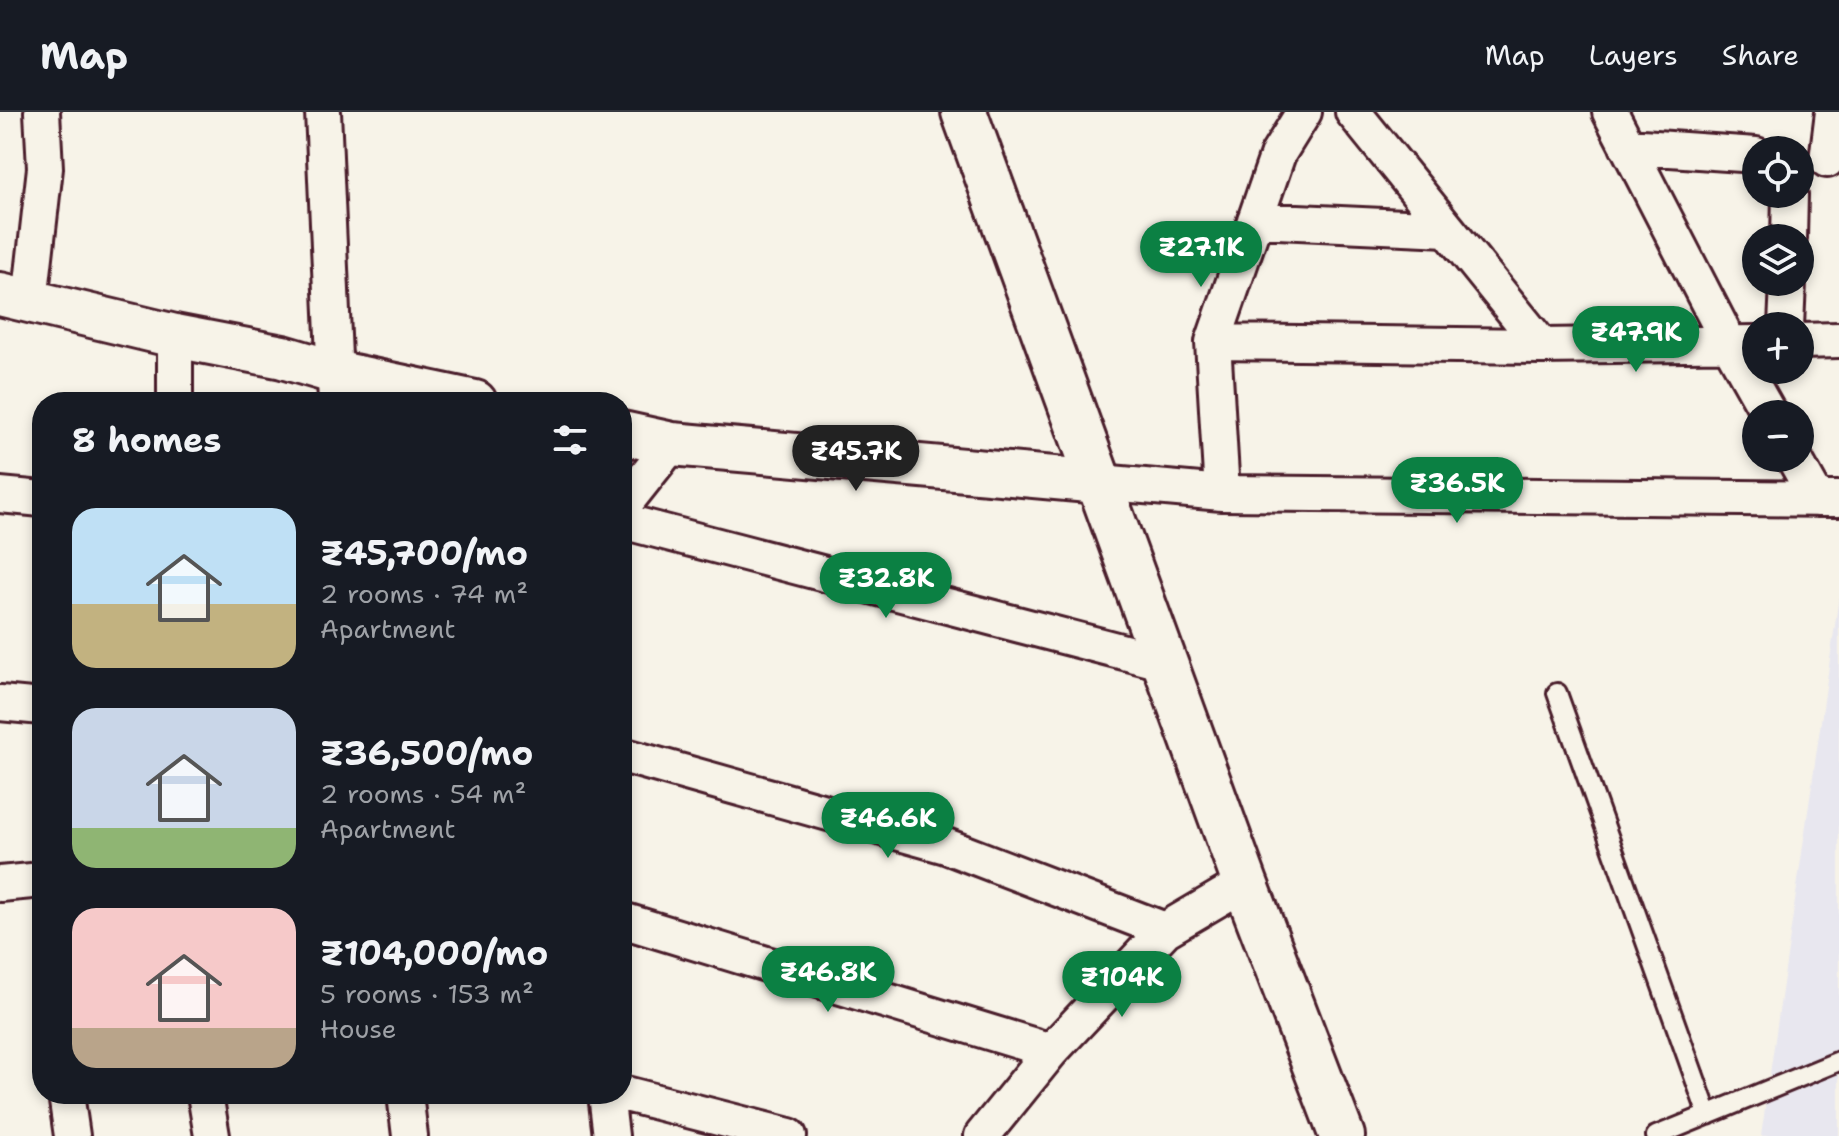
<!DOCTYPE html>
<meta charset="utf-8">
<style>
body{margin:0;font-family:"Shantell Sans",sans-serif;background:#20242c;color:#f1f3f6;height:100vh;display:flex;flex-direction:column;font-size:30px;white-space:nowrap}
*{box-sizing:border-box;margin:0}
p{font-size:26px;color:#9ea1a6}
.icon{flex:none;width:44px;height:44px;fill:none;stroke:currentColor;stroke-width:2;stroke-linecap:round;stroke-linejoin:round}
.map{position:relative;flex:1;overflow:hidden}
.panel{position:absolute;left:32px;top:280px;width:600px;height:712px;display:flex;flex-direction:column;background:#171b24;border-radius:32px;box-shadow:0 4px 12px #0003}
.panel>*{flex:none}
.controls{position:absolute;left:1742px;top:24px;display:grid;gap:16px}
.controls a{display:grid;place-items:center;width:72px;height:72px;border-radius:50%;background:#171b24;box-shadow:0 4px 12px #0003;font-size:40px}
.price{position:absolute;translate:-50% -68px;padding:0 18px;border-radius:28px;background:#0b8043;color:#fff;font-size:26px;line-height:52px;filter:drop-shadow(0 2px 4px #0008)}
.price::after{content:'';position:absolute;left:50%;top:48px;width:24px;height:18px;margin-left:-12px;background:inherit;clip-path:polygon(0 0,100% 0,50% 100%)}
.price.active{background:#222;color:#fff}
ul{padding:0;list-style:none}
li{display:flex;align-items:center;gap:24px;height:200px;padding:0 40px}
li span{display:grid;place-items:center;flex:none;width:224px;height:160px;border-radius:24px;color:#555}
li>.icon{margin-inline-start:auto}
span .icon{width:96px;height:96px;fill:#fffc;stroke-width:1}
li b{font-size:34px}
h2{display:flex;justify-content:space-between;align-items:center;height:96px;padding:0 40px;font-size:34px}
header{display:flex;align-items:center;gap:48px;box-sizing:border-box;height:112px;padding:0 40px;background:#171b24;border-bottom:2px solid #363941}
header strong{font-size:38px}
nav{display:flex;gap:44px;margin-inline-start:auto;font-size:28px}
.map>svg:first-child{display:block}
.built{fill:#e8e7ef}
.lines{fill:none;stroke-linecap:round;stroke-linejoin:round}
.service-casing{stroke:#4a1f2b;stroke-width:24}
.minor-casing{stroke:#4a1f2b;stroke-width:40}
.tertiary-casing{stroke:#4a1f2b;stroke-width:48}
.primary-casing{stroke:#4a1f2b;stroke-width:50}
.service{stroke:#f7f3e8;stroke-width:18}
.minor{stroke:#f7f3e8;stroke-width:34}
.tertiary{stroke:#f7f3e8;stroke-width:42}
.primary{stroke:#f7f3e8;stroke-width:44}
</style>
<header>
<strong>Map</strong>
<nav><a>Map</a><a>Layers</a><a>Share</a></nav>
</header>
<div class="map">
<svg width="1839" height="1024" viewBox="0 0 1839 1024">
<rect width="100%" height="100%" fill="#f7f3e8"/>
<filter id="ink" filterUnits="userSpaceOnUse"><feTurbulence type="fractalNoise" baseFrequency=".0125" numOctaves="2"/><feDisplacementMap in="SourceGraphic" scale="16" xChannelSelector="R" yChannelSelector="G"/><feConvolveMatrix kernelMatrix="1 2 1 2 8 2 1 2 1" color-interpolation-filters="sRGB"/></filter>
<g filter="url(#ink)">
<path class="built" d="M1839,485V1024H1761Z"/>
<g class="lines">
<g class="service-casing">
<path id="service" d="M1557,581L1708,1003
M1656,1024L1839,949"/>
</g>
<g class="minor-casing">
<path id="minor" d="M323,0L336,290
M1610,0L1729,231L1769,302
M1627,34L1756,43
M1827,48L1833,0
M1255,108L1447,117
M1789,126L1790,82
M30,189L45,56L42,0
M1786,214L1788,170
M175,224V290
M1800,229L1839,228
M1213,230L1542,234L1353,0
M1542,234L1756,231
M1794,346L1817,387
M1100,370L1222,381L1839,387
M1222,381L1213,230L1278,42L1304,0
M0,383L42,387
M622,395L672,332
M622,409L1166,551
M0,591L42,595
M622,643L946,734L1165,818
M0,772L42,768
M622,808L1051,939
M622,981L789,1024
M66,982L72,1024
M205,982L212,1024
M405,982L410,1024
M606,982L611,1024
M982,1024L1051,939L1165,818L1245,771"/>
</g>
<g class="tertiary-casing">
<path id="tertiary" d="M0,182L175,224L283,245L334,260L475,290
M622,321L672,332L1100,370"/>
</g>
<g class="primary-casing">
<path id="primary" d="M964,0L1245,771L1342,1024"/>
</g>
<use href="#service" class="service"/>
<use href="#minor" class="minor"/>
<use href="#tertiary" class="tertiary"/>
<use href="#primary" class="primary"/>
</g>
</g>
</svg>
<div class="controls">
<a><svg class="icon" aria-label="locate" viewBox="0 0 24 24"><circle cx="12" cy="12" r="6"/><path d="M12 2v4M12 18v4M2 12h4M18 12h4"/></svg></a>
<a><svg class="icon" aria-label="layers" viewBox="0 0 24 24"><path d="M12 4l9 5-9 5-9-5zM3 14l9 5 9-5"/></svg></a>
<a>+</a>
<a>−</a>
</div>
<b class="price" style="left:1201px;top:177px">₹27.1K</b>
<b class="price" style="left:1636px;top:262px">₹47.9K</b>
<b class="price active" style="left:856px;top:381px">₹45.7K</b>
<b class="price" style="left:1457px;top:413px">₹36.5K</b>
<b class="price" style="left:886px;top:508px">₹32.8K</b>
<b class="price" style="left:888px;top:748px">₹46.6K</b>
<b class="price" style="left:828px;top:902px">₹46.8K</b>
<b class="price" style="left:1122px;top:907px">₹104K</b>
<section class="panel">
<h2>8 homes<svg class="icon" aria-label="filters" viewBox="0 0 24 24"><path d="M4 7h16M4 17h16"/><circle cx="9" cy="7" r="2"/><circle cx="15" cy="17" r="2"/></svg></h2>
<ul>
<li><span style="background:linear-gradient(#bfe0f5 60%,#c2b280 0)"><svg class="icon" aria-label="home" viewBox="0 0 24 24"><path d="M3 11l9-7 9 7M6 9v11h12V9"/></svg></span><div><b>₹45,700/mo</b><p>2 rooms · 74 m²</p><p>Apartment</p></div></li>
<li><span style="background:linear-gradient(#c9d6e8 75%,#8fb573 0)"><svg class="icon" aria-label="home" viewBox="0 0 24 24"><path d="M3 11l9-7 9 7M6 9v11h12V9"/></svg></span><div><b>₹36,500/mo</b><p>2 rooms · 54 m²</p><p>Apartment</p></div></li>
<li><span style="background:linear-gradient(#f6c9c9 75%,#b9a48a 0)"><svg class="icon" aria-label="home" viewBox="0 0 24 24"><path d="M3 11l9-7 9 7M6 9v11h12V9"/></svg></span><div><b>₹104,000/mo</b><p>5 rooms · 153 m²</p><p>House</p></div></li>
</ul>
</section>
</div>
